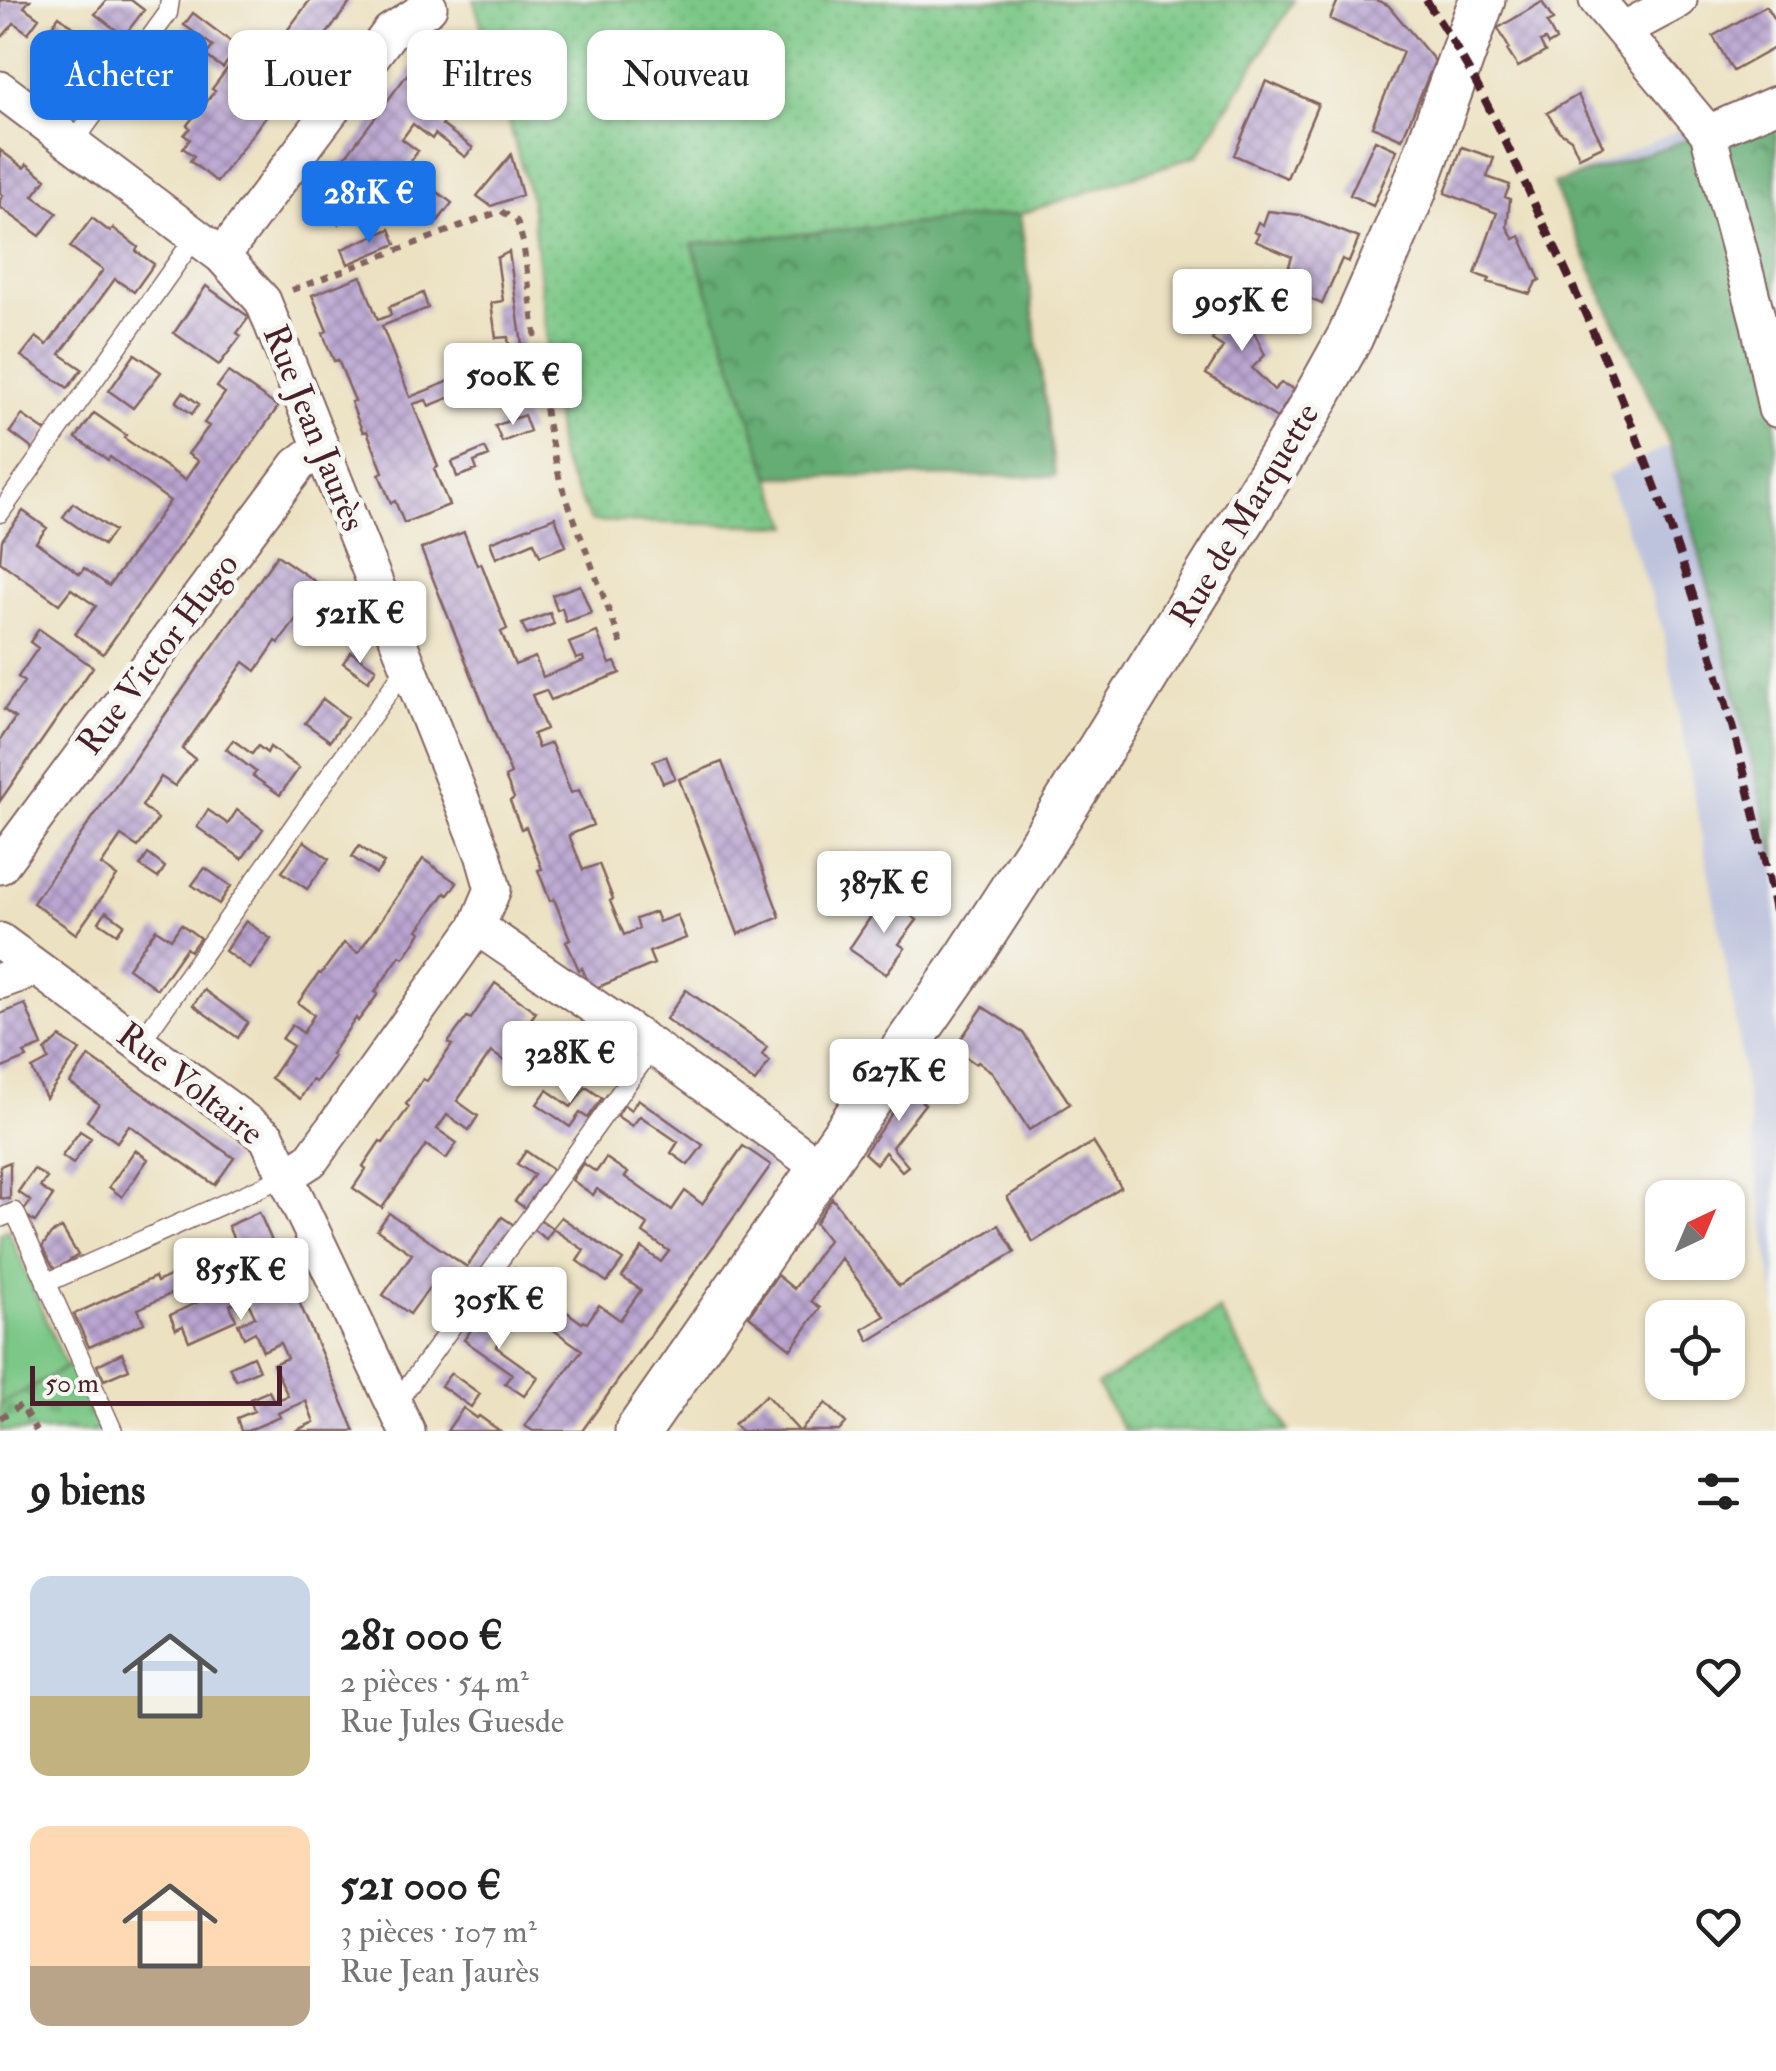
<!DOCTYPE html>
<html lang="fr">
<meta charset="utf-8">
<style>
body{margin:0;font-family:"IM FELL Double Pica",serif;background:#f2f2f2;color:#222;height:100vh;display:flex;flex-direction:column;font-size:38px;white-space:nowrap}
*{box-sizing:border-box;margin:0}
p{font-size:32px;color:#767676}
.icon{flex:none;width:55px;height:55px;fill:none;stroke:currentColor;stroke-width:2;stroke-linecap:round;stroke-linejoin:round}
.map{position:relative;height:1431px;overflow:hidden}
.details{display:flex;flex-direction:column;background:#fff;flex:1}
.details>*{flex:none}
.guide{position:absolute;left:30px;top:30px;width:1000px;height:90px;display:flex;gap:20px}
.needle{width:65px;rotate:44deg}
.controls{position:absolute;left:1645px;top:1180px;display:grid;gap:20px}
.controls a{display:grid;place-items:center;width:100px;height:100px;border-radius:20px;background:#fff;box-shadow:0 2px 8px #0004;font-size:50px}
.scale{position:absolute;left:30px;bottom:25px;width:252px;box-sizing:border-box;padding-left:10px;border:5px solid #4a1f2b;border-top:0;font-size:28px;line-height:35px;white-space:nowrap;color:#4a1f2b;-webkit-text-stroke:8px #f6f6f2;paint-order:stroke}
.price{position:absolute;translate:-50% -85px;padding:0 22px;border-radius:10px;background:#fff;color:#222;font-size:32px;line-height:65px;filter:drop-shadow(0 2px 5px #0008)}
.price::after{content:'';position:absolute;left:50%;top:60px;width:30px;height:22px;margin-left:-15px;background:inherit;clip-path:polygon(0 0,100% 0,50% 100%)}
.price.active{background:#1a73e8;color:#fff}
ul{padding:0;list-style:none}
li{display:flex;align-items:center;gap:30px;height:250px;padding:0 30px}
li span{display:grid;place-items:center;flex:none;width:280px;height:200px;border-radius:20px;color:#555}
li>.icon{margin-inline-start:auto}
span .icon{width:120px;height:120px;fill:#fffc;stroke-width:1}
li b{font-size:42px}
h2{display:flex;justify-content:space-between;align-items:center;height:120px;padding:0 30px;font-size:42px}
.tag{padding:0 35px;border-radius:20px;background:#fff;box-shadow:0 2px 8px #0004;font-size:35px;line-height:90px}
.tag.active{background:#1a73e8;color:#fff}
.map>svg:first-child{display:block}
.industrial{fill:#bec3dd}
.grass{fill:url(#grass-dots);stroke:#637459;stroke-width:2.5}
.forest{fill:url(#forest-crowns);stroke:#586650;stroke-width:2.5}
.cemetery{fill:url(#cemetery-stones);stroke:#637459;stroke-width:2.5}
.pitch{fill:#7cc887;stroke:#637459;stroke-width:2.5}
.building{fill:url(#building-cross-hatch)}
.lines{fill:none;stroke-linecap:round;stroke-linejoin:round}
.service-casing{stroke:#836360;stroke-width:21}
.minor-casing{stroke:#836360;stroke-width:39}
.tertiary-casing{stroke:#836360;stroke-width:49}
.path{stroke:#836360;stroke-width:6;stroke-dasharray:8 8;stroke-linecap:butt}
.service{stroke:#fff;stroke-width:18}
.minor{stroke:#fff;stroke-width:35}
.tertiary{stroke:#fff;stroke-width:45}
.rail{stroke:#4a1f2b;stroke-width:8;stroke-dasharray:15 8;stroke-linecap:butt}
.labels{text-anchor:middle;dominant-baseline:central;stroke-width:10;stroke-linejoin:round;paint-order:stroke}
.street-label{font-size:35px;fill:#4a1f2b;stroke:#f6f6f2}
</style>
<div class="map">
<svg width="1776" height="1431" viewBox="0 0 1776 1431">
<defs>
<pattern id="grass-dots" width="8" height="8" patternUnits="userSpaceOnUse" patternTransform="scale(2.5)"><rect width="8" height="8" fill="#7cc887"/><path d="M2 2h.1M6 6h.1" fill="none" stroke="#6dab75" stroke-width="1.8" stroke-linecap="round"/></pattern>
<pattern id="forest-crowns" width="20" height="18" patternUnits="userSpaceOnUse" patternTransform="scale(2.5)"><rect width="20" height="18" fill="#65ac74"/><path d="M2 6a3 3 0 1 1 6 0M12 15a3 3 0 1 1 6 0" fill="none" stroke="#558b5f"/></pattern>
<pattern id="cemetery-stones" width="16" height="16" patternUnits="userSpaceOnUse" patternTransform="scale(2.5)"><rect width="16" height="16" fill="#7cc887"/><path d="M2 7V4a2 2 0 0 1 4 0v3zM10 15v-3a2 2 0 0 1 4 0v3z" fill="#6dab75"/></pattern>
<pattern id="building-cross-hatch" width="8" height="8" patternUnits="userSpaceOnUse" patternTransform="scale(2.5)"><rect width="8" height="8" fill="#baa5d1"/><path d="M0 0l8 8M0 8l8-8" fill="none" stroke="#9986aa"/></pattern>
</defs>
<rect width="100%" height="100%" fill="#f6f6f2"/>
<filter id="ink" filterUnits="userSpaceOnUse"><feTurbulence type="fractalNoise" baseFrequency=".01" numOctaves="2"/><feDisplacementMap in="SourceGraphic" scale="20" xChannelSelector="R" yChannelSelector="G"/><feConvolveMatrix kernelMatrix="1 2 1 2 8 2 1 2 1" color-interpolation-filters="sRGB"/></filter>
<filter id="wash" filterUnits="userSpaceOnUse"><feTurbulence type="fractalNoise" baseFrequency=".0048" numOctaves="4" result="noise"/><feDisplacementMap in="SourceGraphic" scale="40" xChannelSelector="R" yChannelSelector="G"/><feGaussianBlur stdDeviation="2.25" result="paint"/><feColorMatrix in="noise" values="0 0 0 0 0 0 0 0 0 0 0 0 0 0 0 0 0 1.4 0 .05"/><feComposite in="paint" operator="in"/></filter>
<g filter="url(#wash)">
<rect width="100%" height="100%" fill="#ece1c1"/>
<path class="industrial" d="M1776,89L1725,652L1776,860V1310L1734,1008L1663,630L1607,476L1670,445L1553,184Z"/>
<path class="grass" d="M474,0H1294L1198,155L1020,214L693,244L770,477L790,526L591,521L560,459L531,200Z
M1219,1310L1289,1431H1124L1097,1385Z"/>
<path class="forest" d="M1776,104V860L1715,611L1670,445L1553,184L1708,133Z
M1020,214L1055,476L770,477L692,244Z"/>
<path class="cemetery" d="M72,1364L102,1431H0V1405Z"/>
<path class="pitch" d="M8,1230L66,1367L0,1405V1234Z"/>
<g id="blocks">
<path class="building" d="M0,0H30L24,7L39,18L28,33L14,23L3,36L0,34Z
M107,0H131L144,10L124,36L95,14Z
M310,0H352L217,182L190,161L194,156L183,148L190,139L184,135L190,128L187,125L215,91L212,89L233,61L253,76Z
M1338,0H1376L1388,5L1435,61L1402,139L1372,126L1403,52L1330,19Z
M1542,2L1553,20L1547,23L1556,40L1548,45L1545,40L1540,42L1545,52L1518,67L1507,50L1509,48L1498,28Z
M1766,6L1776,23V47L1733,71L1713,36Z
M193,13L238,47L223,68L206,56L213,46L184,25Z
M59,16L85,36L77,46L84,52L92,41L114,57L84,96L71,86L78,76L75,65L59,53L68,39L51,27Z
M438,49L472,75L459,91L465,95L442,125L473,148L465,157L435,134L432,139L413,124L402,139L418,151L406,168L452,203L434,226L395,197L404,185L380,167L338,224L310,204L418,60L425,66Z
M151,70L188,97L179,109L167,100L158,112L132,94Z
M1266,81L1318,104L1287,178L1234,155Z
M1578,95L1603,146L1579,157L1571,139L1559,131L1547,113Z
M1375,140L1397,150L1373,206L1350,195Z
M1462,147L1494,158L1487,177L1510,185L1505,197L1510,199L1507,227L1514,239L1520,236L1540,280L1536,282L1530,294L1488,282L1490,279L1475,274L1497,213L1445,193Z
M0,150L24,168L27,164L46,179L33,196L57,213L40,236L0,207V200L3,196L0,193Z
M511,155L522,195L491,206L477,196Z
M1268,211L1301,215L1359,238L1349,262L1342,259L1322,304L1282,287L1292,257L1255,241L1259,234L1254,232L1258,222L1263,225Z
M92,218L110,232L113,228L126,238L138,247L136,251L154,264L134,292L115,279L60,354L82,369L68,388L21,356L36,337L47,345L103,270L70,247Z
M390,229L396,244L348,264L342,249Z
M509,252L523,352L510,357L508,337L496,338L491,303L503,301L497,258Z
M361,276L378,320L391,315L389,307L423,293L428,308L382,326L410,397L457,378L463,392L429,406L426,400L413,404L438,467L434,469L449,505L404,523L395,501L391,503L379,474L383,472L367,431L363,432L357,418L351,402L355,401L338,360L334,361L328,347L323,333L327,331L312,295Z
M1228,278L1265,355L1252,368L1274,390L1281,383L1295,389L1277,418L1206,374L1223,347L1212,340L1220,328L1209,303L1217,299L1211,286Z
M206,286L249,317L237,333L241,336L219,365L174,333Z
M135,354L161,372L133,408L109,391Z
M228,372L278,407L103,654L75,634L96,606L71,589L59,604L0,562L2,540L23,511L47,528L36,542L80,574L84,568L109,586L170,501L110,457L108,460L76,438L94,413L126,435L124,438L185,480L198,461L188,454L209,426L204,423L225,393L217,387Z
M183,392L199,404L192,414L176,402Z
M22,415L47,432L34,450L10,432Z
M524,415L530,431L502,442L495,426Z
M485,448L489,456L474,462L477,470L457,477L452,462Z
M73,503L114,531L103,545L63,517Z
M555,517L566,546L540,556L534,542L496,558L490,542Z
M464,532L477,565L481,563L507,629L501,632L515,665L535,657L543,677L584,661L583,657L576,659L569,643L597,632L610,664L615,662L620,673L551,700L546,690L532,695L546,729L533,734L538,748L551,743L571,793L579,790L593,825L569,835L583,870L599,864L613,899L610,901L624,935L639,929L636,919L655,912L659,922L677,915L686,938L649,952L654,964L591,990L582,968L579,970L566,941L570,939L554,899L550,901L538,870L542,869L526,827L521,829L510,801L514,798L505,777L511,774L421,549Z
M277,555L320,585L305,606L336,629L330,637L299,615L279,643L276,641L256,671L244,662L182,749L195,759L175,786L161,777L142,806L158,819L138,847L121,836L101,865L117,876L76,934L33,903Z
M580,585L591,613L566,622L562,608L557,610L552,595Z
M550,613L554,624L527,635L522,624Z
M39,629L93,667L0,801V740L15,718L4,710L24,682L18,677L38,648L30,642Z
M351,652L376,669L368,681L343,663Z
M323,699L347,717L330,741L305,723Z
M233,740L252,754L258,746L267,753L270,747L299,768L280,795L253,776L256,772L226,749Z
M666,756L675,778L663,783L653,761Z
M722,762L780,917L738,934L679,779Z
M208,810L228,824L237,810L263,829L242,859L197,827Z
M304,841L329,859L307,889L282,872Z
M359,846L384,863L376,874L352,857Z
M148,854L165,867L158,878L140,866Z
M423,859L457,883L448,895L445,893L418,930L421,932L412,946L404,958L400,956L375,992L378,994L358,1021L356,1018L331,1054L334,1056L316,1082L312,1080L300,1099L271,1078L293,1046L282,1039L292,1025L303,1033L314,1015L298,1003L319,973L321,974L344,943L358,953Z
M205,868L231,886L219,904L192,885Z
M884,897L917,920L899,944L905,948L886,974L849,949Z
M106,911L124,924L117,934L99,922Z
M246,921L271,939L250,969L225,951Z
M181,924L200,938L190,951L186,948L157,989L128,968L156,929L171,939Z
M495,983L536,1012L524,1029L530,1032L508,1063L491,1052L457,1101L478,1116L469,1130L447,1115L437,1129L457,1143L446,1159L426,1145L382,1208L353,1188L366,1169L363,1166L380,1141L383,1143L409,1107L406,1104L423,1079L427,1081L452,1045L448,1043L458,1029L467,1017L471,1019Z
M204,990L248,1022L238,1038L193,1005Z
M686,990L767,1047L762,1055L770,1061L755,1082L666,1019Z
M25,1004L42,1046L24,1053L27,1058L0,1069V1014Z
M983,1007L1023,1033L1070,1104L1029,1130L992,1072L978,1062L976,1064L954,1049Z
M60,1037L80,1050L46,1098L32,1069L49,1060L45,1051Z
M89,1056L234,1158L215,1185L129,1125L117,1142L87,1121L99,1104L70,1083Z
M921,1072L929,1077L922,1089L928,1093L922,1102L925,1104L892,1147L908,1166L902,1171L885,1152L876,1164L864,1153Z
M586,1087L602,1098L588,1118L580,1113L570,1127L537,1104L547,1090L571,1107Z
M638,1099L703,1145L688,1165L671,1153L678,1142L640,1116L632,1126L617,1116L624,1105L631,1110Z
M80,1131L91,1138L73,1164L62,1156Z
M1093,1142L1121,1187L1033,1242L1007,1197Z
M743,1146L771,1165L582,1431H533L525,1426L582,1350L525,1310L522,1316L494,1297L514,1268L541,1288L532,1301L553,1316L560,1307L582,1323L584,1321L587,1323L599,1305L620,1320L641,1290L622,1277L642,1248L661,1262L669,1251L643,1233L648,1225L597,1189L593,1195L572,1180L583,1163L596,1172L606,1158L628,1173L625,1177L672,1210L685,1191L702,1204Z
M135,1150L148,1159L122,1197L109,1187Z
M526,1151L553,1170L525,1208L515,1201L534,1175L517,1164Z
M10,1162V1199L0,1198V1166Z
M34,1169L47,1178L40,1187L53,1196L35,1222L22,1213L31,1201L18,1192Z
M832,1198L899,1286L999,1225L1015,1252L869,1341L863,1329L885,1316L841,1258L811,1301L820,1308L791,1349L749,1316L777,1275L794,1289L828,1240L815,1223Z
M259,1212L303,1311L355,1431H295L314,1422L306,1401L278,1413L280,1417L247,1431H241L237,1418L254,1411L250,1399L269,1391L274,1401L288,1396L273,1364L287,1358L280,1343L263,1351L255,1332L244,1338L238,1324L255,1317L246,1298L230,1305L236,1320L189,1341L183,1326L176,1329L170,1315L226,1289L218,1272L138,1309L144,1323L89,1347L74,1314L155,1277L157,1282L236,1245L228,1226Z
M389,1213L467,1267L502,1217L514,1225L467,1292L463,1289L455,1300L432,1284L410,1314L383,1295L412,1254L377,1230Z
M561,1217L623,1260L607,1282L577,1261L584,1250L553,1229L546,1239L531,1228L538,1218L552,1228Z
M62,1228L78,1255L55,1270L42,1247L51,1234Z
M484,1311L509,1328L496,1347L538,1377L524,1396L505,1383L512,1374L464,1340Z
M122,1353L129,1369L104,1380L97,1365Z
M253,1356L259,1370L236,1380L229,1367Z
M451,1373L480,1394L471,1407L441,1386Z
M766,1395L799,1431H740L734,1424Z
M826,1403L846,1423L839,1431H800Z
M463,1408L477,1418L479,1416L500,1431H447Z"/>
</g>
</g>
<g filter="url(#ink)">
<use href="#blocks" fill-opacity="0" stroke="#836360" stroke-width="2.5"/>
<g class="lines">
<g class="service-casing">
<path id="service" d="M73,143L168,13L170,0
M0,513L196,236
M139,1044L408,665
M0,1218L15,1212L113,1431
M46,1283L286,1176
M395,1405L653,1047"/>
</g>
<g class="minor-casing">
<path id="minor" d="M1597,0L1708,133L1759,324L1776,409
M1623,30L1679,0
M0,89L222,256L263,301L483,854L493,889L477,927L311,1160L286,1176
M1708,133L1776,104
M222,256L390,32L429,7
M0,866L298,465L321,447
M477,927L653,1047L822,1169
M0,941L267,1137L407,1431
M0,981L36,968"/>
</g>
<g class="tertiary-casing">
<path id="tertiary" d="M638,1431L969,956L1041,845L1305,418L1350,337L1376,278L1413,192L1482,0"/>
</g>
<path class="path" d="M292,290L501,211L517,221L523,242L547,422L560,481L624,651
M0,1418L21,1405L36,1431"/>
<use href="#service" class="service"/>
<use href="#minor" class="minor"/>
<use href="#tertiary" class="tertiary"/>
<path class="rail" d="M1426,0C1438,19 1451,38 1462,58C1495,115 1521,176 1549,235C1651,449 1732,683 1776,917"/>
</g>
</g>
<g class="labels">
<g class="street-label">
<text transform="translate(314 428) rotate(68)">Rue Jean Jaurès</text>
<text transform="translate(1245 515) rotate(-59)">Rue de Marquette</text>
<text transform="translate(158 654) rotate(-53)">Rue Victor Hugo</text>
<text transform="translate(190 1084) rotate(38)">Rue Voltaire</text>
</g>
</g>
</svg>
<div class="controls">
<a><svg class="needle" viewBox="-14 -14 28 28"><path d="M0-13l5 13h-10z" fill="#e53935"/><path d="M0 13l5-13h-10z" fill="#767676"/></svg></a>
<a><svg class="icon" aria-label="locate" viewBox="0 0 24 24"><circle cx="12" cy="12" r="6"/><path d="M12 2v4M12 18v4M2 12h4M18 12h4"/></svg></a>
</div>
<div class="scale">50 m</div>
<b class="price active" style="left:369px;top:246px">281K €</b>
<b class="price" style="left:1242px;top:354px">905K €</b>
<b class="price" style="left:513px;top:428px">500K €</b>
<b class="price" style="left:360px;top:666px">521K €</b>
<b class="price" style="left:884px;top:936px">387K €</b>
<b class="price" style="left:570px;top:1106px">328K €</b>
<b class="price" style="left:899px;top:1124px">627K €</b>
<b class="price" style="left:241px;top:1323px">855K €</b>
<b class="price" style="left:499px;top:1352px">305K €</b>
<div class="guide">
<a class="tag active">Acheter</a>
<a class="tag">Louer</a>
<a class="tag">Filtres</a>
<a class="tag">Nouveau</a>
</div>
</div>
<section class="details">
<h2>9 biens<svg class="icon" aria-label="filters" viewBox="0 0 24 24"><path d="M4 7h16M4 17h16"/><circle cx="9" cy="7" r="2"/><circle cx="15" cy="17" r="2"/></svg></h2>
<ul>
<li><span style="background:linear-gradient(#c9d6e8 60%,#c2b280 0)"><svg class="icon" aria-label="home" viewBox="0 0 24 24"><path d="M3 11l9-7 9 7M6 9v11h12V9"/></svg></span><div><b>281 000 €</b><p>2 pièces · 54 m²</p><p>Rue Jules Guesde</p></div><svg class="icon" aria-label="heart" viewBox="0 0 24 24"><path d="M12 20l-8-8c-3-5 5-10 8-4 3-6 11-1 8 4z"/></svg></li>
<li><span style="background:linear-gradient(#ffd9b3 70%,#b9a48a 0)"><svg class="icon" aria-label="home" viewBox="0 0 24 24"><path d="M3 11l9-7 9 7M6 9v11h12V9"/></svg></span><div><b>521 000 €</b><p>3 pièces · 107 m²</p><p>Rue Jean Jaurès</p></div><svg class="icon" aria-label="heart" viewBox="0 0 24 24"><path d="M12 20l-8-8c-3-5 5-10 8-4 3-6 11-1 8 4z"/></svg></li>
</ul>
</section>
